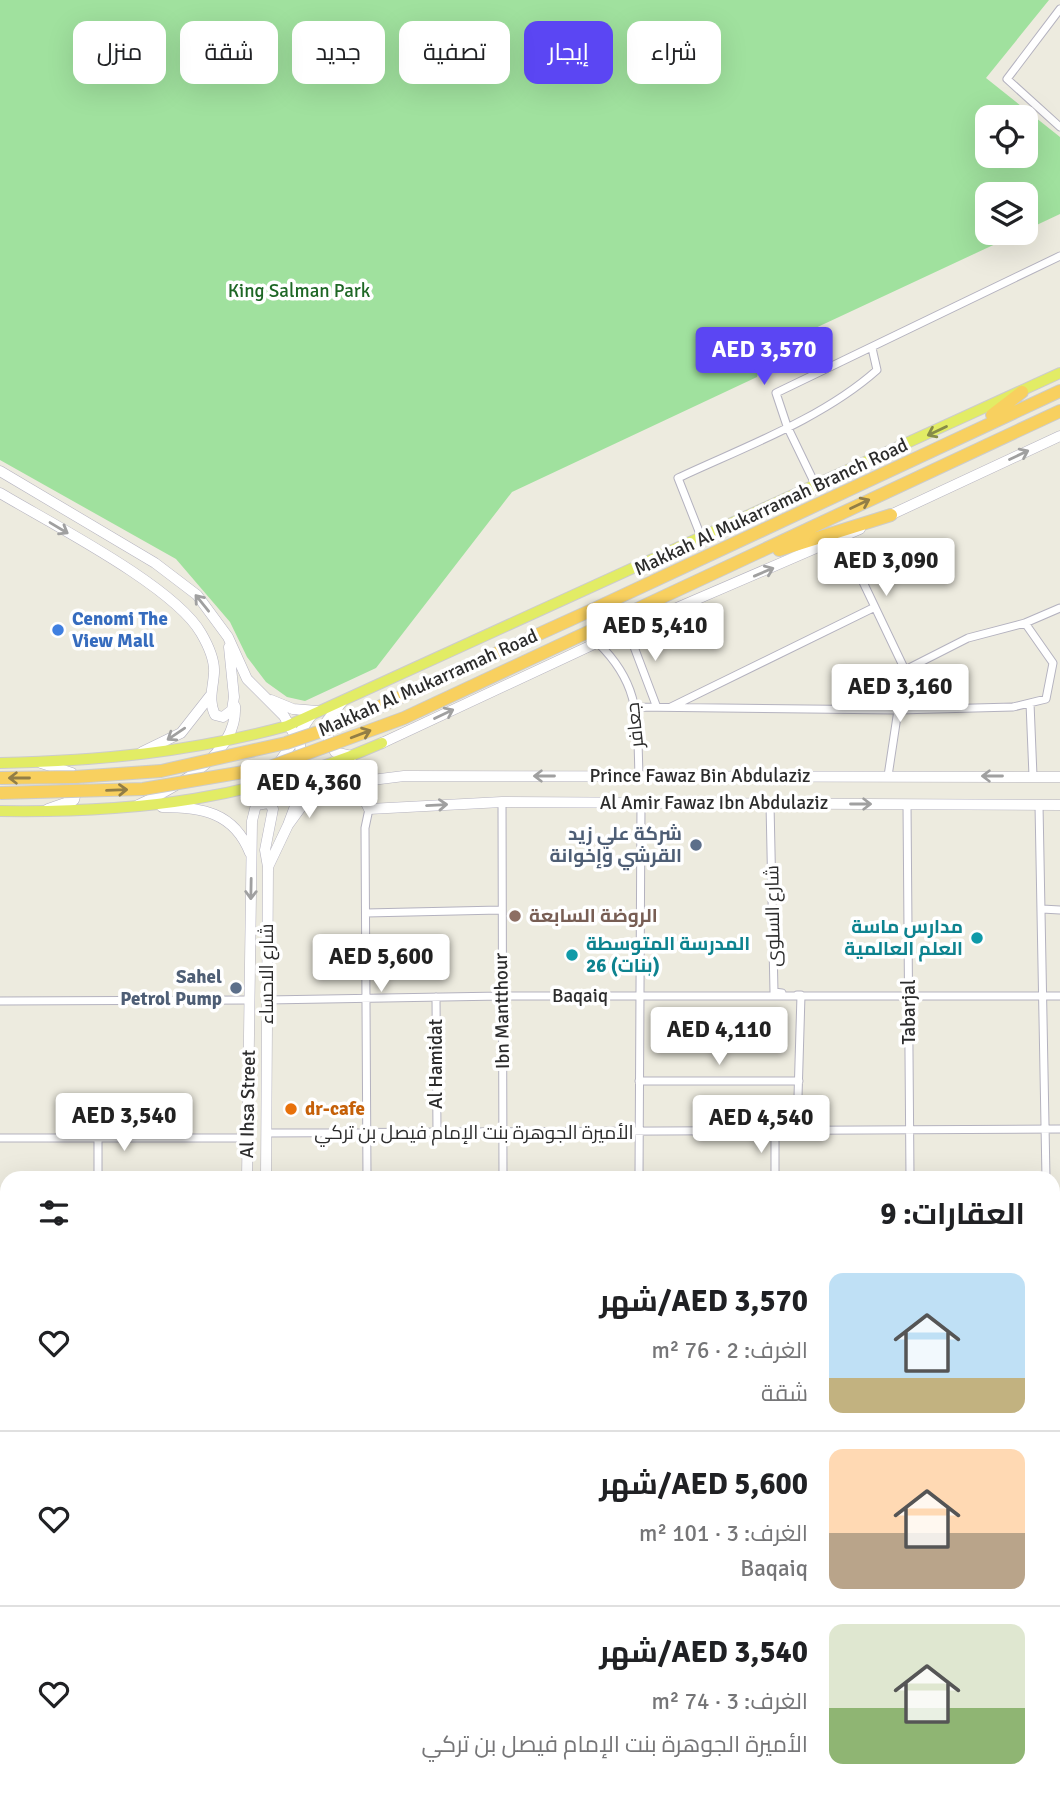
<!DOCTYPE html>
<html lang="ar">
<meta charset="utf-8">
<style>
body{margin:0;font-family:Signika,Cairo,sans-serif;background:#f6f6f6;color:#202124;direction:rtl;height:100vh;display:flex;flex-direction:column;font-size:26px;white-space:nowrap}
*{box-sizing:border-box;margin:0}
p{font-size:23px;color:#757577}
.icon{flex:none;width:38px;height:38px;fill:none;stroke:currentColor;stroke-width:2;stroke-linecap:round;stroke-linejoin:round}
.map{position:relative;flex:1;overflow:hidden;direction:ltr}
.drawer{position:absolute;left:0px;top:1171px;width:1060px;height:625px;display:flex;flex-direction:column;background:#fff;border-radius:21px 21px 0 0;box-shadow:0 7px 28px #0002;direction:rtl}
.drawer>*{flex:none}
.guide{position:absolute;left:21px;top:21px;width:700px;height:63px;direction:rtl;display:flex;gap:14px}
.controls{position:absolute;left:975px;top:105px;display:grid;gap:14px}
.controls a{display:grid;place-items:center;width:63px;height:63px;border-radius:14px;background:#fff;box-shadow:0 7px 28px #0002;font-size:35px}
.price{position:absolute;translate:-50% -60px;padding:0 16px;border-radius:7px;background:#fff;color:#222;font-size:23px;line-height:46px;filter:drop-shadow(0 2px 4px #0008)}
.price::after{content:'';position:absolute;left:50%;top:42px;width:21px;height:16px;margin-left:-10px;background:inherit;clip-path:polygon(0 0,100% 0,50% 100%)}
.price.current{background:#5b46f3;color:#fff}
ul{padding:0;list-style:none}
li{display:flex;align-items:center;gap:21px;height:175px;padding:0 35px}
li+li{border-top:2px solid #e0e0e0}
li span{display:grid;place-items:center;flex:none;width:196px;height:140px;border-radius:14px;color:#555}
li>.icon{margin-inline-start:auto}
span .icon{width:84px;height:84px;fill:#fffc;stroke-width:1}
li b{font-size:30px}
h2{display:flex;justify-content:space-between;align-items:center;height:84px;padding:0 35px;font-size:30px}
.pill{padding:0 24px;border-radius:14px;background:#fff;box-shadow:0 7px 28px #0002;font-size:24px;line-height:63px}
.pill.current{background:#5b46f3;color:#fff}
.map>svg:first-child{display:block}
.green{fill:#a0e19e;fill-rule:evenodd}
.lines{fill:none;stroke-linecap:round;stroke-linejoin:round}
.minor-casing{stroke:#b4b2bf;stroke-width:9}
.secondary-casing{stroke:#b4b2bf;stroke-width:11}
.primary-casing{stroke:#ccc;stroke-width:12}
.motorway-casing{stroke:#ccc;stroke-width:14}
.minor{stroke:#fff;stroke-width:7}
.secondary{stroke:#fff;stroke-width:10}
.primary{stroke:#e2ec65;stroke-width:10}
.motorway{stroke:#f8d05f;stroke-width:12}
.motorway-bridge-casing{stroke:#ccc;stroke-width:14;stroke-linecap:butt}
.motorway-bridge{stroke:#f8d05f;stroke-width:12}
.oneway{stroke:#878c48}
.oneway2{stroke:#a0a0a0}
.oneway3{stroke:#927e46}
.shop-dot{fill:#3f7fe0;stroke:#fff;stroke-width:2.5}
.service-dot{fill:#5c6f8a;stroke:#fff;stroke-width:2.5}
.education-dot{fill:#8d6e63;stroke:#fff;stroke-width:2.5}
.culture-dot{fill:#0f9aa8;stroke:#fff;stroke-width:2.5}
.food-dot{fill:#e8710a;stroke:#fff;stroke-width:2.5}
.labels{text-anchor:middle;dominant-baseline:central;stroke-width:7;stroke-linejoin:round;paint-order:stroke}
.park-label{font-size:19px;fill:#1e6725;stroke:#fff}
.street-label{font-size:19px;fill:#2c2c2c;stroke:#fff}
.shop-label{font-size:19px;font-weight:bold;fill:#366cbe;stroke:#fff;text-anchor:start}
.service-label{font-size:19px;font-weight:bold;fill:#4e5e75;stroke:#fff;text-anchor:end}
.education-label{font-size:19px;font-weight:bold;fill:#785e54;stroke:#fff;text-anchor:start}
.culture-label{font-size:19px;font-weight:bold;fill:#0d838f;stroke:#fff;text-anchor:end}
.food-label{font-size:19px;font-weight:bold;fill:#c56008;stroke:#fff;text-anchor:start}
</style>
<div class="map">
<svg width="1060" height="1794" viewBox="0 0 1060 1794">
<rect width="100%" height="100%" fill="#edebdf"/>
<path class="green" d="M0,0H1049L986,78L1060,137V214L1026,230V194H987V233H1019L764,352L757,377L512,492L376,668L305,701L287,697L266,682L247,657L230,622L176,559L0,460ZM987,117H1026V156H987Z"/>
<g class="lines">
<g class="minor-casing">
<path id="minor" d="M1060,9L1007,79L1060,127
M816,486L787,426L776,393L1060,256
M842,538L905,670L909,689L898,710L888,776
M702,539L678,478C744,447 822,419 877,370L872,348
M628,631L656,705
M598,643C641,685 637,719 639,776
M905,670L968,638L1025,623L1060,608
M1030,703L1033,776
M636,707L898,710L1013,707L1046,699L1053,663L1025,623
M671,707L875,607
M502,802L503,1178
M770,804L774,992L782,993
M907,804L910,1178
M1039,805L1046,1178
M1042,909L1060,910
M366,913L500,910
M797,995H801L797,1131
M436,997L437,1132
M267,1000L502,996H1060
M0,1001L250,1000
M639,1081H799
M775,1131V1178
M266,1133L1060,1129
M0,1138H248
M98,1139V1178
M367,1178L365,828L369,809
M639,1178L641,803
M0,1204H7
M1054,1268H1060
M0,1271H7
M1054,1401H1060
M0,1411H7
M1054,1536H1060
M0,1544H7
M0,1608H7
M0,1664L7,1669
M1054,1670H1060
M0,1689L7,1693
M145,1788L153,1794
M169,1788L177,1794
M373,1788V1794
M505,1788V1794
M644,1788V1794
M778,1788V1794
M911,1788V1794
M1046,1788V1794
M96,1794V1788"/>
</g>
<g class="secondary-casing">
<path id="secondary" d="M0,471L155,563L197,595L228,637L247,679L284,716L300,745L303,785L288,825
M0,493C50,523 174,586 201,633C208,645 215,659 214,673C213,689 208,700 215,715L223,717L232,710L234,697L229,647
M886,517L1060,436
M271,700L293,709L317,711
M342,702L323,726L335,752L352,756
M382,743L607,638L860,529
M142,752L181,733L210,696
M41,763L72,773L78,785L74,800L48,809
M1060,777L404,776L372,780L364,799L369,809L502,802L1060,805
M138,805C175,788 238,755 235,706
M256,805L263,786L311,716
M162,807C201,807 234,812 250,853
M268,867L288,825L334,762
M247,1178L252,821L256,805L269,803L273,809L265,850L268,867L266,1178
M235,1794V1788
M254,1794V1788"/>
</g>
<g class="primary-casing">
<path id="primary" d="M0,763C98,761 192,752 287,726L1060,373
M0,811C139,813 254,799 382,743"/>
</g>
<g class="motorway-casing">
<path id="motorway" d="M992,415L1022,392
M779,550L891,515
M594,609L1060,391
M603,625L1060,411"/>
</g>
<use href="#minor" class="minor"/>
<use href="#secondary" class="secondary"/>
<use href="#primary" class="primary"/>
<use href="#motorway" class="motorway"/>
<g class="motorway-bridge-casing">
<path id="motorway-bridge" d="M0,778L75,777L161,771L286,743L339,725L594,609
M0,793L143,789L267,768L404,718L603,625"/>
</g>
<use href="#motorway-bridge" class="motorway-bridge"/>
</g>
<defs><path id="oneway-shaft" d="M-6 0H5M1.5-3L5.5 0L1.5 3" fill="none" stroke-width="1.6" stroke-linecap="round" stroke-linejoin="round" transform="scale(1.75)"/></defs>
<use class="oneway" href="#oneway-shaft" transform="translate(937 431) rotate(155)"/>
<g class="oneway2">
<use href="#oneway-shaft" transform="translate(1019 455) rotate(-25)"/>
<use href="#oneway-shaft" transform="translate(59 528) rotate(31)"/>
<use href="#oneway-shaft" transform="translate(764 572) rotate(-23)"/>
<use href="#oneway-shaft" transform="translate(202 603) rotate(-129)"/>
<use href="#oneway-shaft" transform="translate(444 714) rotate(-25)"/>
<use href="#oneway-shaft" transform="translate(176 734) rotate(146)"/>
<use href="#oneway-shaft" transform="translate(544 776) rotate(180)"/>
<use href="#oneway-shaft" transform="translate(992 776) rotate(-180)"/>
<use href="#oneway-shaft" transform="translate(861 804)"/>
<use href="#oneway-shaft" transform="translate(437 805) rotate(-3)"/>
<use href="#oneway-shaft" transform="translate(251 889) rotate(91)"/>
</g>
<g class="oneway3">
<use href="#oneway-shaft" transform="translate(860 504) rotate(-25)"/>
<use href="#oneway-shaft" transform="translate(361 734) rotate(-21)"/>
<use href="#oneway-shaft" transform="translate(19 778) rotate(180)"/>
<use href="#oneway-shaft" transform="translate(117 790) rotate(-2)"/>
</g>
<circle class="shop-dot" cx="58" cy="630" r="7"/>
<g class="service-dot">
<circle cx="696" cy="845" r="7"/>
<circle cx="236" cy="988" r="7"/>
</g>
<circle class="education-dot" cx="515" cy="916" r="7"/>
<g class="culture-dot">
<circle cx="977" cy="938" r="7"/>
<circle cx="572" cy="955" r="7"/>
</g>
<circle class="food-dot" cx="291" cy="1109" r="7"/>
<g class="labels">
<g class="park-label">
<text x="299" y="291">King Salman Park</text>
</g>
<g class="street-label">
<text transform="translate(771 507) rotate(-25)">Makkah Al Mukarramah Branch Road</text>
<text transform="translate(428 683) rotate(-24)">Makkah Al Mukarramah Road</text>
<text transform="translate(635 725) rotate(-96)">جعافر</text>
<text x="700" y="776">Prince Fawaz Bin Abdulaziz</text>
<text x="714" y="803">Al Amir Fawaz Ibn Abdulaziz</text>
<text transform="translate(773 916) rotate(-91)">شارع السلوى</text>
<text transform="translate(267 974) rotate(-90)">شارع الاحساء</text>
<text x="580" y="996">Baqaiq</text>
<text transform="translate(502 1011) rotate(-91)">Ibn Mantthour</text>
<text transform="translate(909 1012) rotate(-90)">Tabarjal</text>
<text transform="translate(436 1064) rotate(-90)">Al Hamidat</text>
<text transform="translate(248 1104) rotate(-89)">Al Ihsa Street</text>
<text x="474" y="1133">الأميرة الجوهرة بنت الإمام فيصل بن تركي</text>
</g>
<g class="shop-label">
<text x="72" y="619">Cenomi The<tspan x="72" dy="22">View Mall</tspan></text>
</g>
<g class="service-label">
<text x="682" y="834">شركة علي زيد<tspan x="682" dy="22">القرشي وإخوانة</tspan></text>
<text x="222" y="977">Sahel<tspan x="222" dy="22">Petrol Pump</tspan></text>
</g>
<g class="education-label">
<text x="529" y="916">الروضة السابعة</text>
</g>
<g class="culture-label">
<text x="963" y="927">مدارس ماسة<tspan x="963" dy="22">العلم العالمية</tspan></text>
<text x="586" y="944" text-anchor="start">المدرسة المتوسطة<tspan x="586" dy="22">26 (بنات)</tspan></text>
</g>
<g class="food-label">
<text x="305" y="1109">dr-cafe</text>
</g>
</g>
</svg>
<div class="controls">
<a><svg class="icon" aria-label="locate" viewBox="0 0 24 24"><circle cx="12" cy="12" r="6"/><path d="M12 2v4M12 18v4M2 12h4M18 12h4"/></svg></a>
<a><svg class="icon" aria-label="layers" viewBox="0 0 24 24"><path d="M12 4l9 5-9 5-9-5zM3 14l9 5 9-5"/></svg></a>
</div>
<b class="price current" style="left:764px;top:387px">AED 3,570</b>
<b class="price" style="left:886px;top:598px">AED 3,090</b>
<b class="price" style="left:655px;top:663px">AED 5,410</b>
<b class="price" style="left:900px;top:724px">AED 3,160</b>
<b class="price" style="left:309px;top:820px">AED 4,360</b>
<b class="price" style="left:381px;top:994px">AED 5,600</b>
<b class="price" style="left:719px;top:1067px">AED 4,110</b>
<b class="price" style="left:124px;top:1153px">AED 3,540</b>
<b class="price" style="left:761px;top:1155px">AED 4,540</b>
<div class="guide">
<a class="pill">شراء</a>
<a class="pill current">إيجار</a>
<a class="pill">تصفية</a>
<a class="pill">جديد</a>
<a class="pill">شقة</a>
<a class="pill">منزل</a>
</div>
<section class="drawer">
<h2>العقارات: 9<svg class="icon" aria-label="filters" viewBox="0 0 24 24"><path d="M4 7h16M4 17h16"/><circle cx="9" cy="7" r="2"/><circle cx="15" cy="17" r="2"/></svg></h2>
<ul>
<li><span style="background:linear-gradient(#bfe0f5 75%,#c2b280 0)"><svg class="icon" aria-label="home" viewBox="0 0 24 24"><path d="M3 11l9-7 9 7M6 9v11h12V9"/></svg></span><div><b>AED 3,570/شهر</b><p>الغرف: 2 · 76 m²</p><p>شقة</p></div><svg class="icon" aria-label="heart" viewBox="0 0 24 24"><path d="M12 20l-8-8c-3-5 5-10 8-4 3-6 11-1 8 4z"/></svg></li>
<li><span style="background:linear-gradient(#ffd9b3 60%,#b9a48a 0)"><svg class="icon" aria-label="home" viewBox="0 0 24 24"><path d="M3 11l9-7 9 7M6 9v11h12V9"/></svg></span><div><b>AED 5,600/شهر</b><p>الغرف: 3 · 101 m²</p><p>Baqaiq</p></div><svg class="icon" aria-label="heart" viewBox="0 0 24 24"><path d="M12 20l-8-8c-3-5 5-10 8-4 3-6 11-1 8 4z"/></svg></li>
<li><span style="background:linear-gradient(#dfe7d0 60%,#8fb573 0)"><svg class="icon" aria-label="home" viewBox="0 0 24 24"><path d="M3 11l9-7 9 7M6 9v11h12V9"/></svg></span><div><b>AED 3,540/شهر</b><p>الغرف: 3 · 74 m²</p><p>الأميرة الجوهرة بنت الإمام فيصل بن تركي</p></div><svg class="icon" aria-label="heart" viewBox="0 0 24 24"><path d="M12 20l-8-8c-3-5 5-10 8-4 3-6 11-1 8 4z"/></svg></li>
</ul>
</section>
</div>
